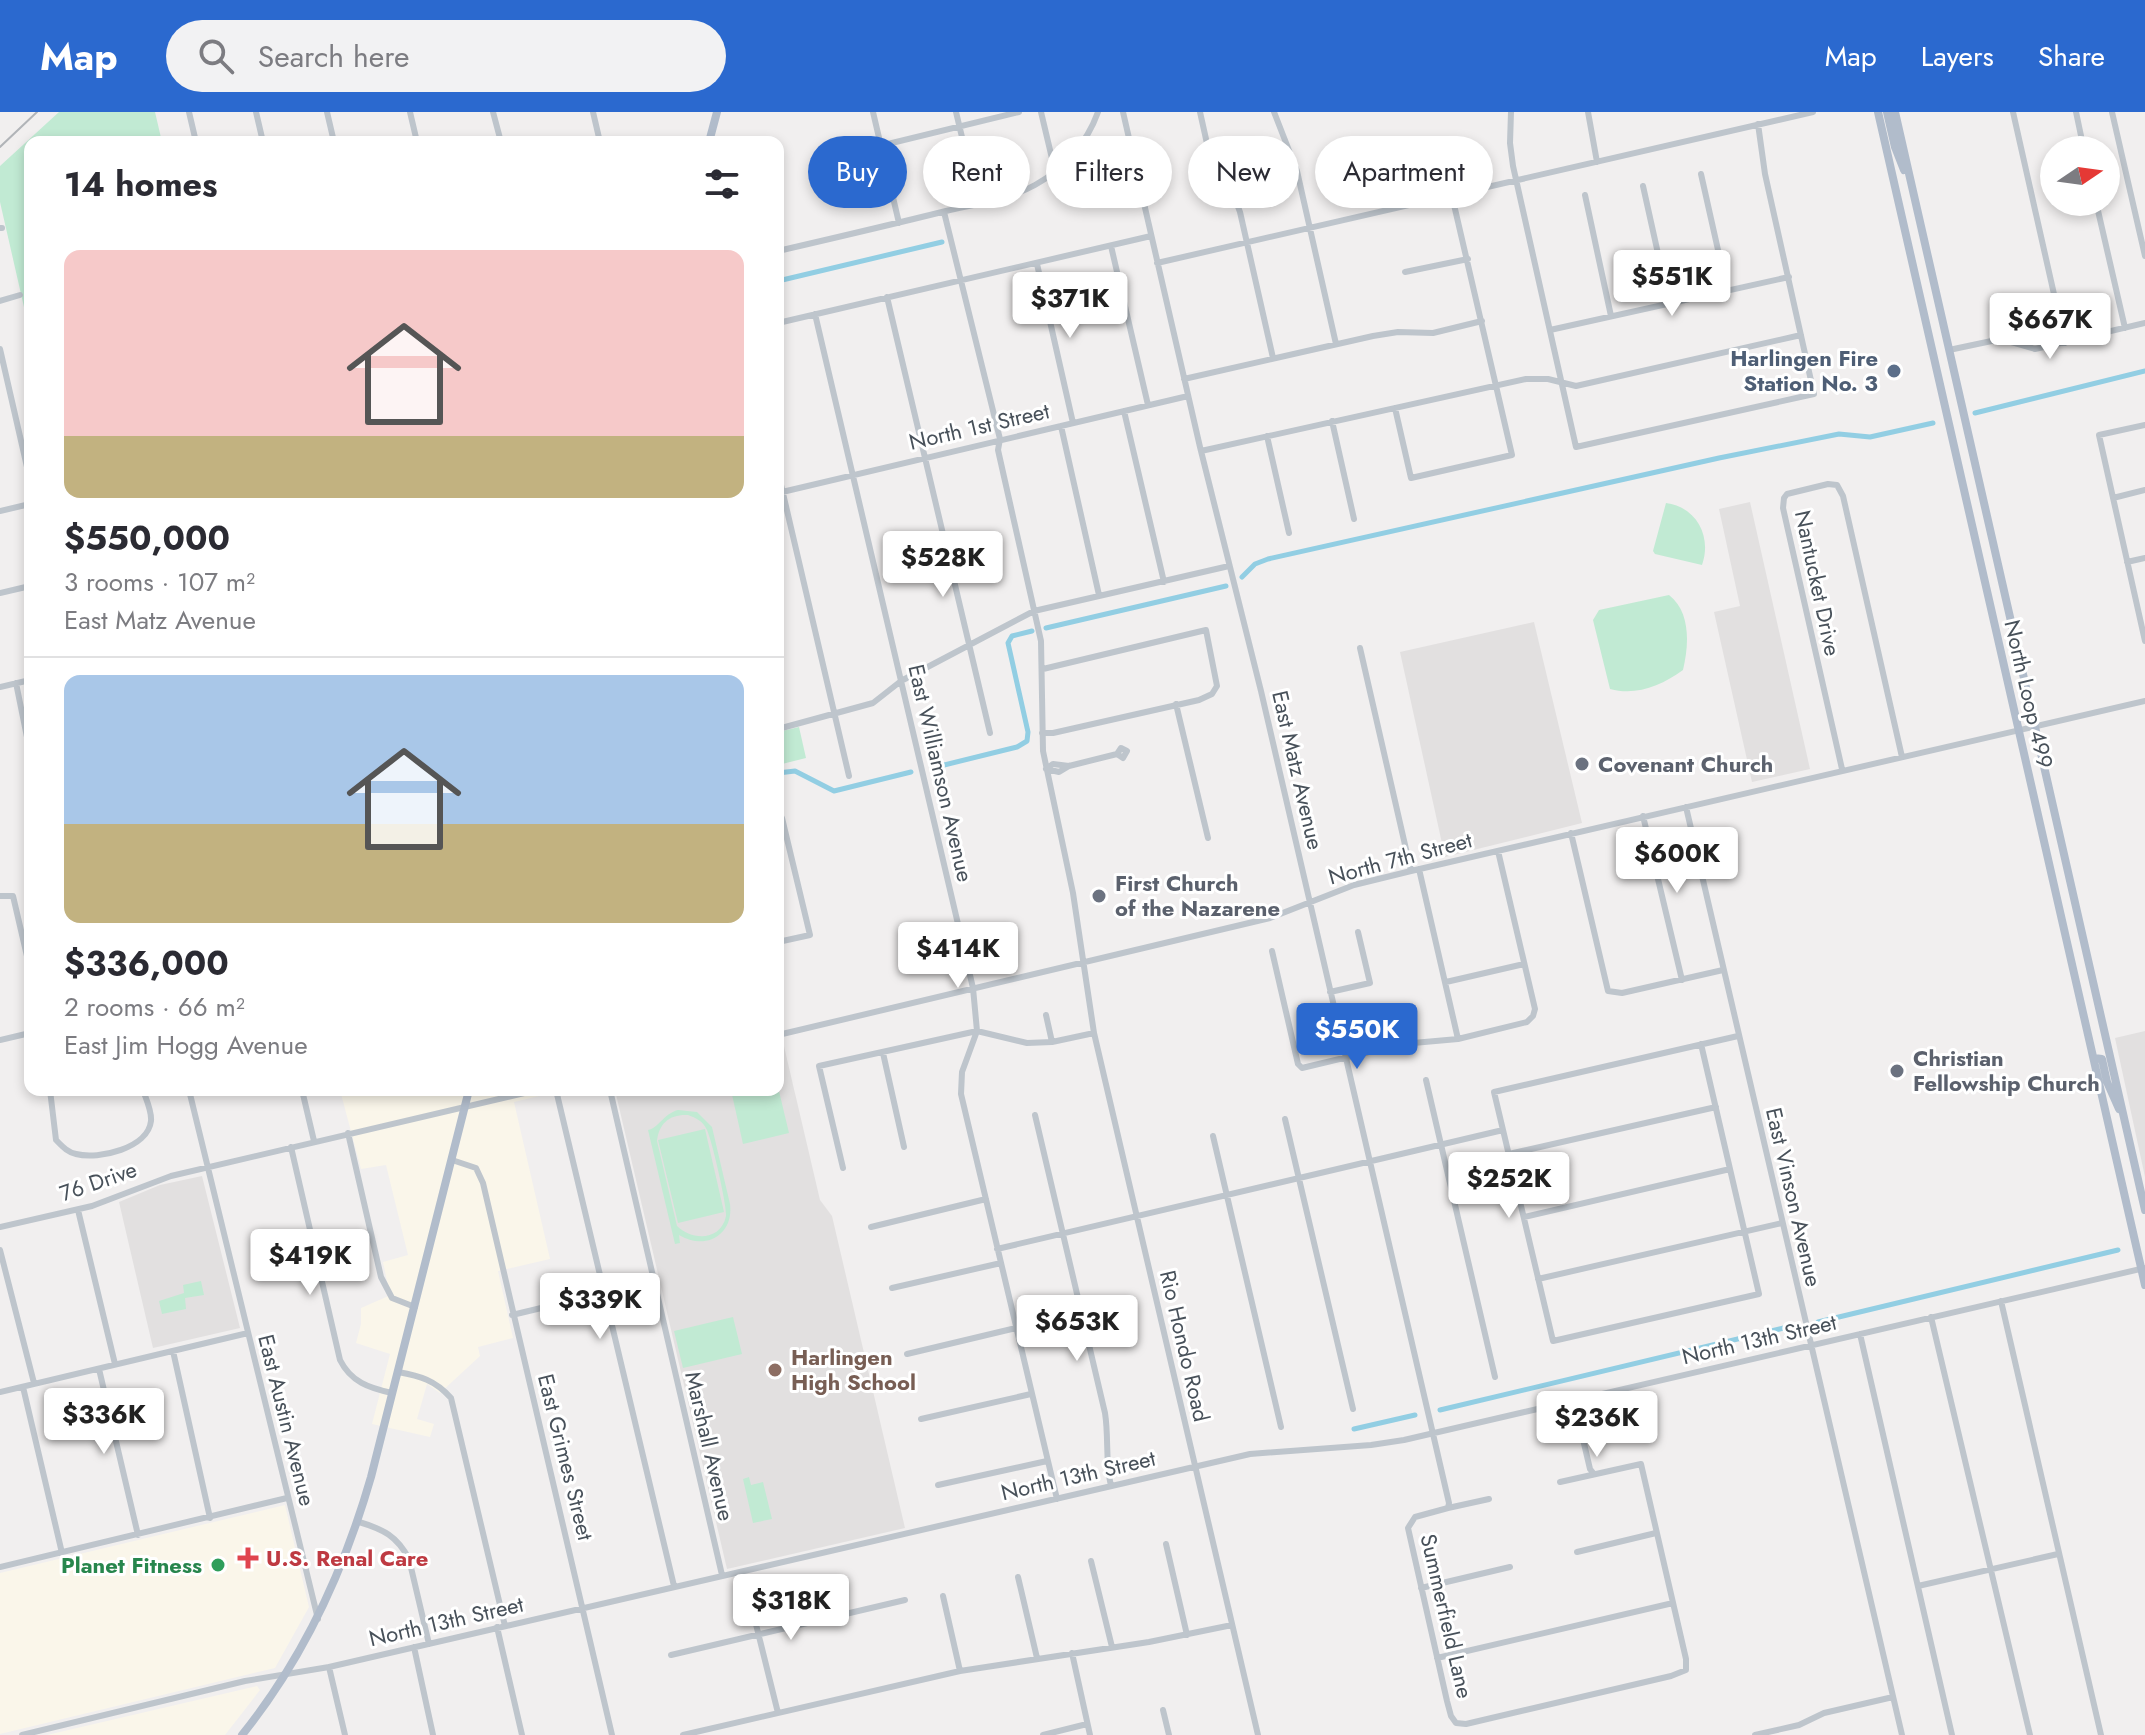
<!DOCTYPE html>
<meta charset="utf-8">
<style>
body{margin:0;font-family:Jost,sans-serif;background:#f2f2f3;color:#2b2b33;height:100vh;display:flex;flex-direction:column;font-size:30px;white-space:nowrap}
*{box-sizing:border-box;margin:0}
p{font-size:26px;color:#7c7c81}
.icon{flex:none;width:44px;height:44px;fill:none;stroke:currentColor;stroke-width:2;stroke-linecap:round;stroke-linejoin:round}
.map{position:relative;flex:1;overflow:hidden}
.panel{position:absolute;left:24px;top:24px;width:760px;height:960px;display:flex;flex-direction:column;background:#fff;border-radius:16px;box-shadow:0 4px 12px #0003}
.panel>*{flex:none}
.guide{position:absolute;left:808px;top:24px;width:760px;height:72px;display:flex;gap:16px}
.needle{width:52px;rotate:77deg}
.controls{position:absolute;left:2040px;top:24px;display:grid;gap:16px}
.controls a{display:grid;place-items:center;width:80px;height:80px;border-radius:50%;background:#fff;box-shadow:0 4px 12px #0003;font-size:40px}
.price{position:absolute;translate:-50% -68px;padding:0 18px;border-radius:8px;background:#fff;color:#222;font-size:26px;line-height:52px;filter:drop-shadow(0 2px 4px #0008)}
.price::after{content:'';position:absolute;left:50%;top:48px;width:24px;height:18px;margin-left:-12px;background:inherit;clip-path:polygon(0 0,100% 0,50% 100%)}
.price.on{background:#2b69cf;color:#fff}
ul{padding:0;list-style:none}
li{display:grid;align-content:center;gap:16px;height:424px;padding:0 40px}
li+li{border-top:2px solid #e1e1e2}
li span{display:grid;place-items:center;height:248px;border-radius:16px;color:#555}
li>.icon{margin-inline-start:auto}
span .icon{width:144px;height:144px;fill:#fffc;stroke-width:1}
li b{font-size:34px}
h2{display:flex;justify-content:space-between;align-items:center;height:96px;padding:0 40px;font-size:34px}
.chip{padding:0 28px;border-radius:36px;background:#fff;box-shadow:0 4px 12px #0003;font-size:28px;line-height:72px}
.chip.on{background:#2b69cf;color:#fff}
header{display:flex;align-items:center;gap:48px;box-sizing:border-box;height:112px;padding:0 40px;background:#2b69cf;color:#fff}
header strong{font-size:38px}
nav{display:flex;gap:44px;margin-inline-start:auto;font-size:28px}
.search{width:560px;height:72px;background:#f2f2f3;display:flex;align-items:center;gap:20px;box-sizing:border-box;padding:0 28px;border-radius:44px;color:#7c7c81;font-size:30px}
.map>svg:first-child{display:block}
.commercial{fill:#faf6ea}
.education{fill:#e2e0e0}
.green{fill:#c1ead3;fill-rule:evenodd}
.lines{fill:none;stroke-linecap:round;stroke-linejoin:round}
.canal{stroke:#92cee3;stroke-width:5}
.minor{stroke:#bec5cc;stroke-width:6}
.major{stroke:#b1bccb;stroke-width:8}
.rail{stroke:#b1b4b8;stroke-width:2}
.service-dot{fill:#5c6f8a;stroke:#fff;stroke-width:3}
.worship-dot{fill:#6b7280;stroke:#fff;stroke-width:3}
.education-dot{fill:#8d6e63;stroke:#fff;stroke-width:3}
.health-dot{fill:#e0444e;stroke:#fff;stroke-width:3}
.leisure-dot{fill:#2e9e5b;stroke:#fff;stroke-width:3}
.labels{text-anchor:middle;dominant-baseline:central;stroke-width:6;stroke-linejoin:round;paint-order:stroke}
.service-label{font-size:22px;font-weight:bold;fill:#4e5e75;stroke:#fff;text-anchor:end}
.street-label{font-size:22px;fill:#48515a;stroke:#fff}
.worship-label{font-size:22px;font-weight:bold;fill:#5b616d;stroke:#fff;text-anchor:start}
.education-label{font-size:22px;font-weight:bold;fill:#785e54;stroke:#fff;text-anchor:start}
.health-label{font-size:22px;font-weight:bold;fill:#be3a42;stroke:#fff;text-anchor:start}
.leisure-label{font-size:22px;font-weight:bold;fill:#27864d;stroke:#fff;text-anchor:end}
</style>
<header>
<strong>Map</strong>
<div class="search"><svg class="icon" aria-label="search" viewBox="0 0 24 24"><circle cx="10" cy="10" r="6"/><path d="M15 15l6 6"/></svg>Search here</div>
<nav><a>Map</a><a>Layers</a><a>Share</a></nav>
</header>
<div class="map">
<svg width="2145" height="1623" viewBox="0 0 2145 1623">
<rect width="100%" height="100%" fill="#f1efef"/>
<path class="commercial" d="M340,978H538L539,984L514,990L550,1147L498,1159L513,1226L478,1235L480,1244L440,1281L427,1272L417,1307L434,1312L430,1325L372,1312L390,1242L356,1231L361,1212V1196L393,1182L388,1174L383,1150L408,1143L386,1053L361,1057Z
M285,1393L309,1495L275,1556L0,1622V1461Z
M257,1574L260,1578L225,1623H47Z"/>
<path class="education" d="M1750,390L1810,657L1752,670L1714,500L1740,494L1719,397Z
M1534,510L1582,711L1445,745L1400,540Z
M2145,919V1065L2115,926Z
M783,930L820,1088L832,1104L905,1416L727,1457L615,978H778V931Z
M202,1064L240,1216L153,1236L119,1090L160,1073Z"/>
<path class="green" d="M59,0H155L162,30H30L29,217L0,90V54Z
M1666,391C1697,395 1712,425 1702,453L1655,442L1653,439Z
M1669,483C1691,500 1689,533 1683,558C1661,574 1636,584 1610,577L1593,508L1599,498Z
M799,615L806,646L778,653V620Z
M778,975L789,1021L743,1032L731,978H778Z
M678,998L697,1000L712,1015L730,1092C734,1123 705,1139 679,1123L680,1131L675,1132L648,1018C659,1016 663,1002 678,998ZM688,1003C696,1006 703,1009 707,1018C712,1029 727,1093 726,1104C721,1129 692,1129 677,1114L657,1029C659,1011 670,1002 688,1003Z
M705,1017L724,1100L678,1111L658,1028Z
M201,1169L204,1183L185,1186L186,1197L162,1202L159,1189L184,1181L183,1173Z
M733,1205L742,1242L683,1256L674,1219Z
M749,1365L751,1373L763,1370L772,1407L753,1411L743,1367Z"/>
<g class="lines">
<path class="canal" d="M778,169L942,130
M1975,301L2145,259
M1242,465L1255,452L1268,447L1719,346L1839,322L1870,325L1933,311
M1046,516L1226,474
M932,656L1017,635L1027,629L1028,620L1008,531L1012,524L1032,519
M778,661L795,659L834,679L911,660
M1818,1210L2118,1138
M1440,1298L1792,1214
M1354,1317L1415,1303"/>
<path class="minor" d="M189,0L196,30
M256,0L263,30
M327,0L334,30
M410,0L417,30
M493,0L501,30
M593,0L600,30
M873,0L899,111
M956,0L978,92
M1041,0L1055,59
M1123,0L1200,335L1261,579L1449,1391L1448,1396L1415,1405L1408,1416L1447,1589L1451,1604L1456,1611L1466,1612L1671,1564L1686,1558V1547L1641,1352L1560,1370
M1200,0L1208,36L1230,74L1240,100L1273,246
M1274,0L1297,59L1336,232
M1511,0L1510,31L1513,54L1576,335L1814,282L1765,62L1758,12
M1588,0L1597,50
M2013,0L2065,231
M2076,0L2084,38
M2112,0L2145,144
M818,49L1019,0
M1701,62L1727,178
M1643,74L1669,191
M1585,83L1611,204
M2096,90L2125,216
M944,100L1000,327L998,338L1041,529L1043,639L1073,781L1094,921L1258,1623
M0,116H2
M1111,134L1148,293
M778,139C834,126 890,113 946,99C976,92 1008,88 1035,73C1064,57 1087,31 1098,0
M1157,151L1813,0
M1037,152L1073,311
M1405,160L1468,147
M887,185L990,621
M0,189L20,183
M815,202L973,876L977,919L962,960L961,982L1057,1387
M778,211L1151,124
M1550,218L1789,165
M0,237L30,368
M1949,238L2001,227L2035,237L2145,211
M1184,267L1373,224L1398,220L1433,221L1482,209
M1395,296L1411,366L1512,343L1452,84
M1124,299L1164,470
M1332,309L1354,407
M2145,313L2099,323L2145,529
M1061,314L1099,483
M1267,324L1289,421
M1201,339L1526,267H1548L1576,274L1801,223
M778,360L849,664
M778,381L1188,284
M2113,386L2145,378
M0,399L30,392
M2127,450L2145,446
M0,481L30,474
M1360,536L1411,759
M16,571L30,640
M0,575L30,568
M1176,592L1208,726
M778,617L873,591L901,569L1034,499L1229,454
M1042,621H1053L1199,588L1212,582L1217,574L1206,518L1043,557
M1046,657L1053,652L1069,654L1117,642L1123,646L1127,639L1121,636L1117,642
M1046,657L1059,660L1069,654
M1842,657L1783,396L1784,386L1787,382L1828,372L1837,373L1843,384L1902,645
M1686,695L1902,1623
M1643,704L1682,868
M1571,721L1608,879L1622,881L1723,858
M1419,757L1458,927
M0,784H13L30,857
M778,830L810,823L782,706
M1272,839L1298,952L1302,956L1402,932L1458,927L1527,910L1533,904L1535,897L1498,739
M1446,870L1524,852
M1330,880L1370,871L1358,820
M1046,903L1052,930
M778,910L781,922
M778,923L1270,806L1354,773L1411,759L2145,589
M0,928L30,921
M1701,932L1759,1182L1553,1229L1494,980L1738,924
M883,941L904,1035
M1426,968L1495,1265
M50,978L56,1028C62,1034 67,1040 76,1042C99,1048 148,1036 151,1009C152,999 146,987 143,978
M189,978L318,1507
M302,978L314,1029
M556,978L674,1474
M610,978L722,1463
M1035,1003L1105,1301C1109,1326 1105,1350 1111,1374
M1285,1007L1353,1297
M348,1021L381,1165L392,1186L415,1195
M1213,1024L1281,1315
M291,1035L340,1248C351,1270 369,1276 392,1281
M1509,1042L1716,995
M452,1048L476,1056L483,1071L612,1623
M843,1056L819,954L977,919L1027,931L1052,930L1094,921
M78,1098L115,1252
M1524,1105L1730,1057
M0,1115L92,1094L171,1064L537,978
M871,1115L986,1087
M997,1137L1503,1018
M0,1138L34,1271
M1538,1167L1782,1111
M892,1176L1001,1151
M2001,1189L2101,1623
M512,1203L654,1169
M1931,1205L2030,1623
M1860,1222L1952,1623
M173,1239L210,1406
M907,1242L1016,1216
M99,1257L138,1423
M398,1260C420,1264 435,1268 451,1286L505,1514
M23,1275L62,1441
M0,1280L248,1221
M1574,1289L1590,1357L1594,1362
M921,1307L1031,1282
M938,1373L1047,1349
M1448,1396L1489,1387
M359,1410C383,1417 397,1424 409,1447L429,1532
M1166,1432L1187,1523
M1577,1440L1656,1421
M1091,1449L1112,1535
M0,1455L287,1386
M743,1460L778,1601
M1018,1465L1037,1546
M1918,1474L2058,1442
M1421,1476L1510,1455
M943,1484L960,1559
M497,1515L522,1623
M414,1535L433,1623
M1072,1541L1090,1623
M671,1543L905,1488
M1437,1546L1673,1491
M329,1555L345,1623
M1163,1598L1169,1623
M22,1623L245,1569L329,1555L1250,1342L1371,1333L1404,1328L2145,1156
M683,1623L960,1559L1149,1530L1232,1513
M1043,1623L1087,1612
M1755,1623L1799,1613L1824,1601L1893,1585"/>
<path class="major" d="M1878,0L2145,1173
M1887,0L1895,35L1904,58
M1895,0L2145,1098
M709,30L717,0
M2094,946L2102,947L2107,970L2119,997
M242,1623C304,1546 344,1459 371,1365L469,978"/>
<path class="rail" d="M0,35L37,0"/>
</g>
<circle class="service-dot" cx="1894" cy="259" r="8"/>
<g class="worship-dot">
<circle cx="1582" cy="652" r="8"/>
<circle cx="1099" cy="784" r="8"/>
<circle cx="1897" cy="959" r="8"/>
</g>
<circle class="education-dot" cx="775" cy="1258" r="8"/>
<path class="health-dot" d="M244 1434h8v8h8v8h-8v8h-8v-8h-8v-8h8z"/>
<circle class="leisure-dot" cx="218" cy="1453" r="8"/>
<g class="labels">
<g class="service-label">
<text x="1878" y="246">Harlingen Fire<tspan x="1878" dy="25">Station No. 3</tspan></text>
</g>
<g class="street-label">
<text transform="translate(979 314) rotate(-13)">North 1st Street</text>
<text transform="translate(1818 471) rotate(78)">Nantucket Drive</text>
<text transform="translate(2029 582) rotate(77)">North Loop 499</text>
<text transform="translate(1298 658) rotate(77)">East Matz Avenue</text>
<text transform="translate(941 661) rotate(77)">East Williamson Avenue</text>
<text transform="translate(1400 746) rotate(-15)">North 7th Street</text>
<text transform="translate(98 1069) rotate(-19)">76 Drive</text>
<text transform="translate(1794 1085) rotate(77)">East Vinson Avenue</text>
<text transform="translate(1759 1227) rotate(-13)">North 13th Street</text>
<text transform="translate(1185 1234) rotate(77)">Rio Hondo Road</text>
<text transform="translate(287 1308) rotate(76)">East Austin Avenue</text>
<text transform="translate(710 1334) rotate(77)">Marshall Avenue</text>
<text transform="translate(566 1345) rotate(76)">East Grimes Street</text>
<text transform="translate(1078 1363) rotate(-13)">North 13th Street</text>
<text transform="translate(1447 1504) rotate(77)">Summerfield Lane</text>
<text transform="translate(446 1509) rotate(-13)">North 13th Street</text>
</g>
<g class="worship-label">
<text x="1598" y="652">Covenant Church</text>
<text x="1115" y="771">First Church<tspan x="1115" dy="25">of the Nazarene</tspan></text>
<text x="1913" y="946">Christian<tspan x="1913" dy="25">Fellowship Church</tspan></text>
</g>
<g class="education-label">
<text x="791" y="1245">Harlingen<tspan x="791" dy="25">High School</tspan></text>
</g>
<g class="health-label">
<text x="266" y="1446">U.S. Renal Care</text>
</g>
<g class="leisure-label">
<text x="202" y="1453">Planet Fitness</text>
</g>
</g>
</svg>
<div class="controls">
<a><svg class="needle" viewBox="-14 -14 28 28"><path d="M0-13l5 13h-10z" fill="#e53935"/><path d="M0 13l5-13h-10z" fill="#7c7c81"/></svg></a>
</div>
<b class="price" style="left:1672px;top:206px">$551K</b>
<b class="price" style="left:1070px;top:228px">$371K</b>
<b class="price" style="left:2050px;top:249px">$667K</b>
<b class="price" style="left:943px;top:487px">$528K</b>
<b class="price" style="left:1677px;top:783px">$600K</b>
<b class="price" style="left:958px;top:878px">$414K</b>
<b class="price on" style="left:1357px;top:959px">$550K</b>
<b class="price" style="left:1509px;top:1108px">$252K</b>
<b class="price" style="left:310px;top:1185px">$419K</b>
<b class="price" style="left:600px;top:1229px">$339K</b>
<b class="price" style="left:1077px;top:1251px">$653K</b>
<b class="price" style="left:104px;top:1344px">$336K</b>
<b class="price" style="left:1597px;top:1347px">$236K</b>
<b class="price" style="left:791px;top:1530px">$318K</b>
<div class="guide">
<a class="chip on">Buy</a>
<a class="chip">Rent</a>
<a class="chip">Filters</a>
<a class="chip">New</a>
<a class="chip">Apartment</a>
</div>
<section class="panel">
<h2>14 homes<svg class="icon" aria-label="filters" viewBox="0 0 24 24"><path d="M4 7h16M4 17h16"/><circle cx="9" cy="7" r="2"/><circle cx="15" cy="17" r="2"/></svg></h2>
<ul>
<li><span style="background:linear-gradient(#f6c9c9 75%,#c2b280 0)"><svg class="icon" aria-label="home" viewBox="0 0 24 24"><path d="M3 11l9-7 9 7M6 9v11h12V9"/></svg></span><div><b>$550,000</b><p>3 rooms · 107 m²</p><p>East Matz Avenue</p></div></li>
<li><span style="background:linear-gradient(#a9c7e8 60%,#c2b280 0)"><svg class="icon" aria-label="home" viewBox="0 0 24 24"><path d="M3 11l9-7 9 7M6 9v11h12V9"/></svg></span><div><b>$336,000</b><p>2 rooms · 66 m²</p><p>East Jim Hogg Avenue</p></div></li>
</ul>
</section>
</div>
